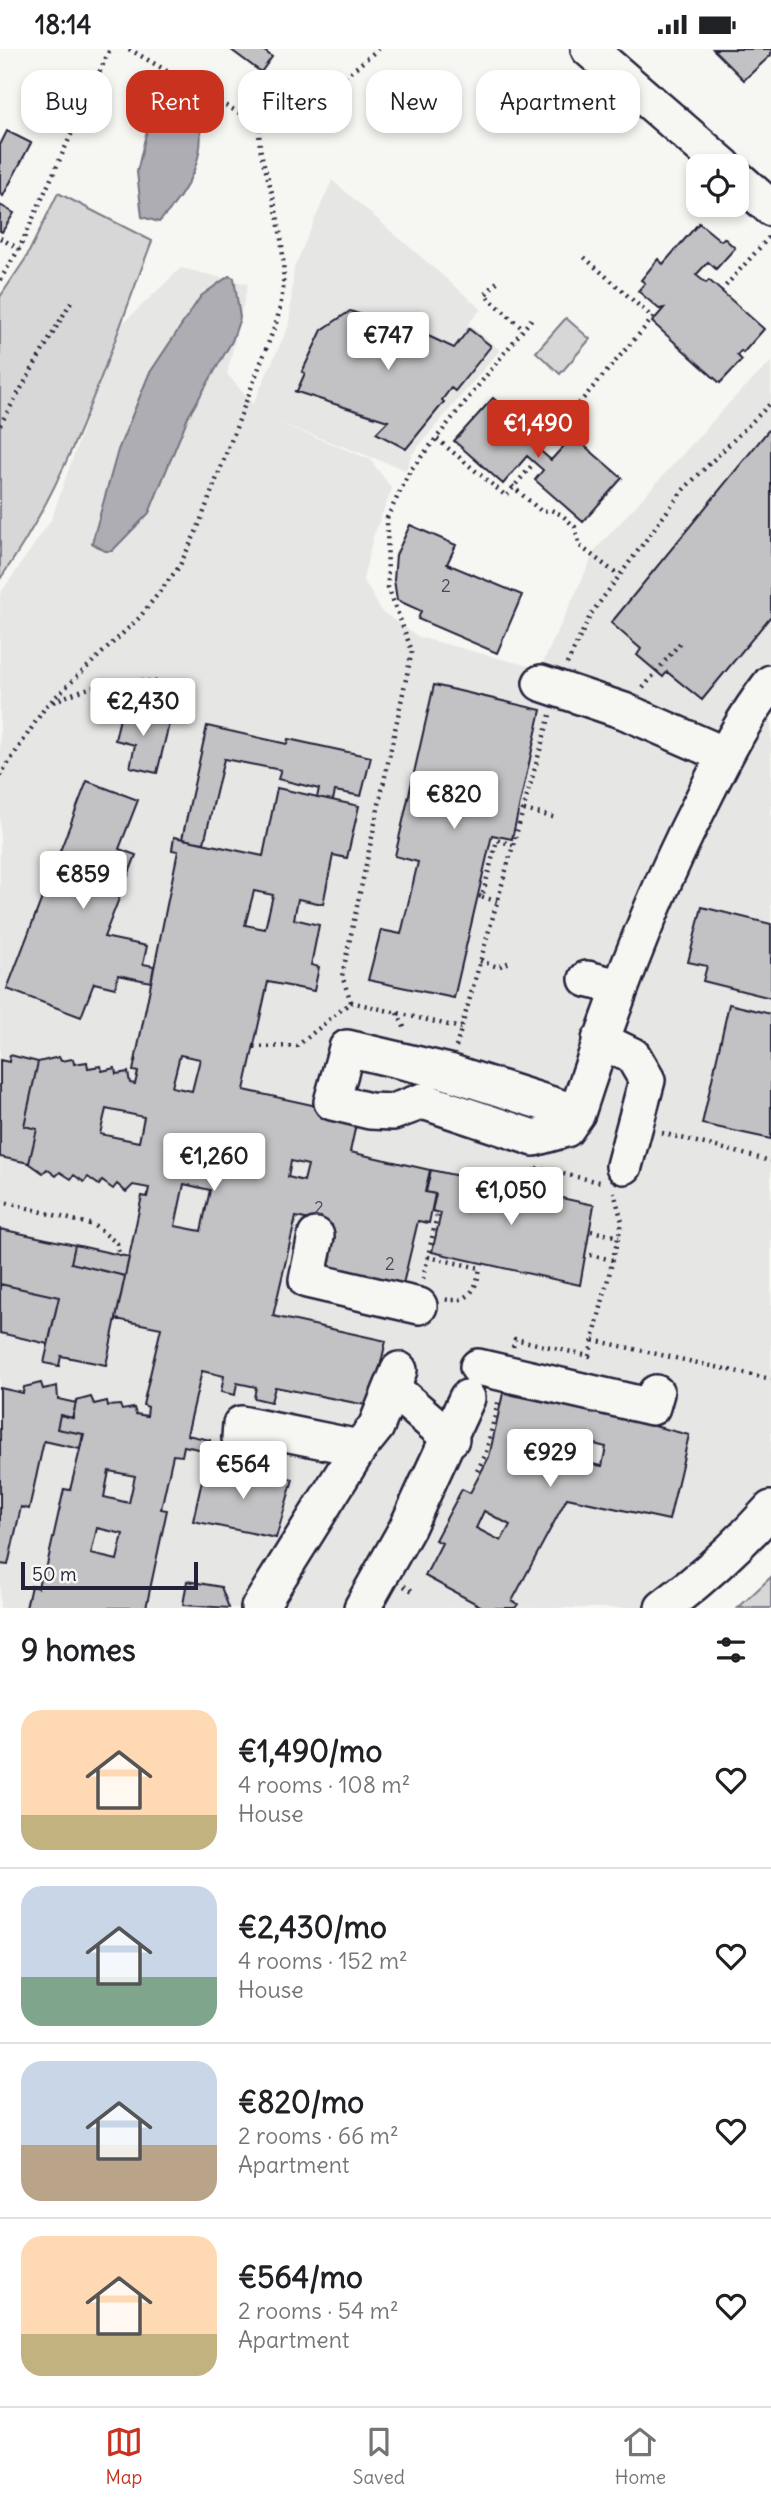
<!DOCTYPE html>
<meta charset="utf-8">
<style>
body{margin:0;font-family:Delius,sans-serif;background:#f2f2f2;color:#202124;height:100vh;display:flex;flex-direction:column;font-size:26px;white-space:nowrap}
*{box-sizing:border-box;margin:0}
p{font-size:23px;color:#757577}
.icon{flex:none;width:38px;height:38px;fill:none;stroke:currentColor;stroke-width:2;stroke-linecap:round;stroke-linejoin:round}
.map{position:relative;height:1559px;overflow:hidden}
.side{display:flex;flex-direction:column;background:#fff;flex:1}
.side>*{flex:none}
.banner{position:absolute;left:21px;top:21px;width:730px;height:63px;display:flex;gap:14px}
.buttons{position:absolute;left:686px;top:105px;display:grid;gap:14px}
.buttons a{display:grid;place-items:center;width:63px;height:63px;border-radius:14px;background:#fff;box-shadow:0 4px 10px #0003;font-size:35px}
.scale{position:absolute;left:21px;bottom:18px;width:177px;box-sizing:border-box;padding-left:7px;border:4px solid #22223b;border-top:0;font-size:19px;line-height:24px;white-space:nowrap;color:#22223b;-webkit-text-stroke:5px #f6f6f2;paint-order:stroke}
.price{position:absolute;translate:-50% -60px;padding:0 16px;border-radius:7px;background:#fff;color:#222;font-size:23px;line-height:46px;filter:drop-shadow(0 2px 4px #0008)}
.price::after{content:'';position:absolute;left:50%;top:42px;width:21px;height:16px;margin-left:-10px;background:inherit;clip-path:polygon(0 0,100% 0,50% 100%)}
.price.selected{background:#c8321e;color:#fff}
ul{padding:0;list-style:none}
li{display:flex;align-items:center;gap:21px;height:175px;padding:0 21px}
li+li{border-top:2px solid #e0e0e0}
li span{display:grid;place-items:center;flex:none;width:196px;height:140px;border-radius:21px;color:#555}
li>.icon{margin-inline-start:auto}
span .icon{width:84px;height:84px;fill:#fffc;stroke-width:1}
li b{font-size:30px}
h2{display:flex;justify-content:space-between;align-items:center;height:84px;padding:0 21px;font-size:30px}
.tag{padding:0 24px;border-radius:21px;background:#fff;box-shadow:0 4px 10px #0003;font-size:24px;line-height:63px}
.tag.selected{background:#c8321e;color:#fff}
.status{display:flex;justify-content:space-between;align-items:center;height:49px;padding:0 35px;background:#fff;direction:ltr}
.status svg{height:19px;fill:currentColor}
.tab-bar{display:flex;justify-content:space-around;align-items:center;height:98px;border-top:2px solid #e0e0e0;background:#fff;font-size:19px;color:#757577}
.tab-bar a{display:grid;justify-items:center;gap:4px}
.tab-bar .selected{color:#c8321e}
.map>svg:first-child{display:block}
.built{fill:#e6e6e4}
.green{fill:#d7d7d7;stroke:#7c7c89;stroke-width:2}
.water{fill:#adadb3;stroke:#757583;stroke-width:2}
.building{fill:#c2c2c4;stroke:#22223b;stroke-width:2;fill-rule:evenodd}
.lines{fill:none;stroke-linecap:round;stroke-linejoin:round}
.minor-casing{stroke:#22223b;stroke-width:40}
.path{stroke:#22223b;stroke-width:4.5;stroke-dasharray:2 5;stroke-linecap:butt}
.minor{stroke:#f6f6f2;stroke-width:35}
.labels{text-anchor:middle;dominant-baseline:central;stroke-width:5;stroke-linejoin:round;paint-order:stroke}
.number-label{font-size:18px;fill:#4a4a5d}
</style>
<div class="status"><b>18:14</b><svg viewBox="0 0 49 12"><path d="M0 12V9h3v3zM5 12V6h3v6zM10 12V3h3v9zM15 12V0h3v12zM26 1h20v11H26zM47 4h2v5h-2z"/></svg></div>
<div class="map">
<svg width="771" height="1559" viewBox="0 0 771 1559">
<rect width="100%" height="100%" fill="#f6f6f2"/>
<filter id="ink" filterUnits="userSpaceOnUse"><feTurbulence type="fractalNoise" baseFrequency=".0143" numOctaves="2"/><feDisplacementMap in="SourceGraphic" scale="14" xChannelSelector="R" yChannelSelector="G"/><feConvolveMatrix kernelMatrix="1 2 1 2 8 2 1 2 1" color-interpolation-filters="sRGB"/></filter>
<g filter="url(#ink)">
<path class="built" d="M332,131L481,260L468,275L500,301L412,405L406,421L269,370L370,410L392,440L373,488L363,530L382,563L419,588L540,620L596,500L733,350L771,313V1444L648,1559H0V545L51,471L118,279L181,219L248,235L227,325L253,355L289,276L294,219Z"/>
<path class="green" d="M58,144L152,192C108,306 71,430 0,530V248L26,209Z
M566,269L590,290L560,325L536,303Z
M771,1528V1559H738Z"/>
<path class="water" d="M153,43L197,63C210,105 187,144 159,173L142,168L137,123L150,68L140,56Z
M229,227L234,229L240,269L232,292L188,368L149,464L112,502H105L92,494L118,401L149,325L201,247Z"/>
<path class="building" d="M230,0H262L272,8L261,23Z
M713,0H771V6L744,31Z
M7,82L31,94L3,147L0,145V96Z
M0,156L14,164L2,183L0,182Z
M699,174L721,192L724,189L735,199L716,220L708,213L696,226L706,234L709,231L764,280L743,304L741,302L737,306L742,311L720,334L652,273L664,259L659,260L638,242L645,234L641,231L658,210L663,215Z
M350,262L412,283L413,280L454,299L469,280L491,297L455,342L451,339L442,351L444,353L406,400L376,384L388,372L294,342H297L305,324L302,323L322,281Z
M493,349L542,391L536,398L551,411L573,387L622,429L583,473L535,431L543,421L527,407L503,435L454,392Z
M771,378V567L702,651L667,623L663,628L637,606L641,600L611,574Z
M410,476L456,496L447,515L522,546L497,604L418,570L421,562L397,551L394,531L396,506Z
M434,636L541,661L512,790L492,786L454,949L368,931L381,881L401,885L418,813L395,807Z
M122,660L170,671L157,724L130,718L135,696L115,691Z
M207,677L287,695L288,690L371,708L361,747L335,742L333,751L317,748L319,740L278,730L281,721L224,710L204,794L182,790Z
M87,732L138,751L119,800L136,806L104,888L147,897L143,915L154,917L151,933L118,926L115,939L94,934L81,968L7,940Z
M277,739L359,757L347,809L333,806L323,855L298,850L294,870L319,876L311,916L319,918L314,942L268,933L244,1041L358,1066L350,1103L430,1121L425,1143L435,1145L429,1174L418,1172L403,1235L323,1216L332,1176L296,1168L273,1267L386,1292L371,1357L275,1338L271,1353L254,1349L256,1338L237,1334L235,1346L221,1343L224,1327L202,1322L187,1386L210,1391L208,1402L184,1397L182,1407L173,1406L161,1460L167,1461L146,1559H26L31,1537L38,1539L41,1524L45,1525L64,1440L70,1441L84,1385L57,1380L60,1366L73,1369L76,1352L91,1348L94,1355L107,1352L108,1357L120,1356L122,1361L134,1359L136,1365L147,1367L148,1358L143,1356L161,1279L116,1270L142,1147L147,1148L149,1139L133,1136L126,1143L117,1135L113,1140L102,1132L99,1136L88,1128L84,1133L74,1126L71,1130L60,1123L56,1127L47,1120L43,1124L29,1114L37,1080L24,1077L38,1013L59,1008L61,1012L73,1010L74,1015L87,1013L88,1019L101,1017L102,1022L115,1019L116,1025L128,1023L130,1034L135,1035L138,1023L133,1022L178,802L172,801L174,788L263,807ZM254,842L273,846L265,880L245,876ZM180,1006L200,1010L192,1042L172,1038ZM106,1060L144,1068L139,1093L100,1085ZM291,1112L308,1116L304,1132L288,1128ZM184,1135L210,1141L201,1182L175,1177ZM109,1422L135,1427L129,1454L104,1448ZM97,1479L123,1485L117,1511L91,1505Z
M702,858L771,875V949L703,932L707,917L688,913Z
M729,955L771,965V1090L702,1075Z
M10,1006L38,1013L24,1077L37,1080L29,1114L0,1108V1011L9,1013Z
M431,1121L594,1156L580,1236L432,1203L441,1164L432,1162L436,1145L426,1143Z
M0,1180L75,1196L71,1214L125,1227L106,1316L61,1307L59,1317L44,1314L59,1248L0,1235Z
M75,1196L129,1208L125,1227L71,1214Z
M0,1235L59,1248L48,1295L0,1284Z
M41,1334L43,1340L57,1337L58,1350L76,1354L72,1369L60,1366L57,1380L83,1385L80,1400L44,1392L29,1460L21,1458L8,1516L0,1515V1339L23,1344L24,1338Z
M503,1344L583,1361L584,1354L656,1370L654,1377L689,1386L669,1471L567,1449L512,1552L518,1555L515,1559H484L425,1527L442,1494L435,1491L462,1440L470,1444L489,1408ZM582,1392L606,1398L602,1417L577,1412ZM484,1462L510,1476L501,1492L476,1479Z
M205,1418L252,1428L253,1421L293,1430L276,1489L193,1472Z
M187,1532L221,1538L229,1559L183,1556Z"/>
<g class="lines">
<g class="minor-casing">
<path id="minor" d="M589,0L724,117
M737,129L771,159
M541,634L624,662L725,706
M587,930L619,938
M600,991L633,1007L647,1031L624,1117
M577,1064L449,1023L347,999L332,1053L370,1062L393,1063L423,1052L534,1089L566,1080L577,1064C611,959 649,856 699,758C721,714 741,672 771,634
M316,1187L307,1231L419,1257
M478,1318L652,1358L656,1344
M393,1340L451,1390
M240,1389L241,1375L359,1399
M259,1559L359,1399L376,1378L399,1321
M362,1559L407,1479L467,1349
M663,1559C703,1529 738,1497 771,1460"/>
</g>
<path class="path" d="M129,0L260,76
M0,189L19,200
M0,231L19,200L110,0
M497,233L485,246L523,280
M721,242L770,187
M0,376L72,251
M437,390L506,447L533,415
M542,397L653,269L584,208
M512,437L541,462L551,461L562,466L575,478L580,497L618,526
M567,615L591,565L683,441L771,354
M643,639L680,594
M53,653C109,628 136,628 195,638
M46,657L139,569L179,518L197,481L276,274C290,228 282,185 271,140C265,117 257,100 260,76L277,61L332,39L378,0
M0,727L46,657
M524,761L557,769
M479,847L482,848L497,791L513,796
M482,848L497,852
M480,912L498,918L510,913
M351,953L342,927L412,602L388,538L387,469L410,422L534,267
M351,953L461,979
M397,964L406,982
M254,998L297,997L351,953
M456,998L550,666
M662,1084L771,1112
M536,1119L600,1133
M529,1142L535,1119L531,1118
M0,1152L93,1176L117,1194L119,1206
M591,1182L619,1188
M590,1206L613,1211
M428,1208L480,1219C476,1242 468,1255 444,1250
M423,1230L437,1166
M593,1291L771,1330
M513,1298L515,1290L589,1307L622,1173L614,1143
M477,1422L485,1407L499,1350
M404,1537L416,1544"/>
<use href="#minor" class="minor"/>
</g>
</g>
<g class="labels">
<g class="number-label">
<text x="446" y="536">2</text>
<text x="319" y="1158">2</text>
<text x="390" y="1214">2</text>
</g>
</g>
</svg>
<div class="buttons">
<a><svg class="icon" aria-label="locate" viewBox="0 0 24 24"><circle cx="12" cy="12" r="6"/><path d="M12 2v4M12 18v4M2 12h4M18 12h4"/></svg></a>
</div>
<div class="scale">50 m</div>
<b class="price" style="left:388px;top:323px">€747</b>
<b class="price selected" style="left:538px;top:411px">€1,490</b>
<b class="price" style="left:143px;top:689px">€2,430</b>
<b class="price" style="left:454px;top:782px">€820</b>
<b class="price" style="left:83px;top:862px">€859</b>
<b class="price" style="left:214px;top:1144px">€1,260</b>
<b class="price" style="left:511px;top:1178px">€1,050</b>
<b class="price" style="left:550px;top:1440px">€929</b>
<b class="price" style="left:243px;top:1452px">€564</b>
<div class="banner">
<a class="tag">Buy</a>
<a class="tag selected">Rent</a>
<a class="tag">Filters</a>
<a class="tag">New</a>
<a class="tag">Apartment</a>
</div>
</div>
<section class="side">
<h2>9 homes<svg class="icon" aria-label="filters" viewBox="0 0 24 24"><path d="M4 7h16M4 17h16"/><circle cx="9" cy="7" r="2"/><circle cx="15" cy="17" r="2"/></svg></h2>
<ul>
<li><span style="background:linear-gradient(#ffd9b3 75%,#c2b280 0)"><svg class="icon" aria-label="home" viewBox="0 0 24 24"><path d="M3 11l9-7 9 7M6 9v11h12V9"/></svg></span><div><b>€1,490/mo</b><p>4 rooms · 108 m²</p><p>House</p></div><svg class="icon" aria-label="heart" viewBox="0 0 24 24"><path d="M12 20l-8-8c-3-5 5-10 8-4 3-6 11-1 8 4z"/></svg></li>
<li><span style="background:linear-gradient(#c9d6e8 65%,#7fa58c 0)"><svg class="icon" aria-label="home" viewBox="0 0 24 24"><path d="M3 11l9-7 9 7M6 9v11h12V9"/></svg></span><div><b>€2,430/mo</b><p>4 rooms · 152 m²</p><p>House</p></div><svg class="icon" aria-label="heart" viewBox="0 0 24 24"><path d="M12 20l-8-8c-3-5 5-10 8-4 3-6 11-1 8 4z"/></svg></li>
<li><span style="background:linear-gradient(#c9d6e8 60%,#b9a48a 0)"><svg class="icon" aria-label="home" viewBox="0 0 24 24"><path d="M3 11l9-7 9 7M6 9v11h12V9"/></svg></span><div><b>€820/mo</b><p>2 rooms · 66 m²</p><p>Apartment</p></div><svg class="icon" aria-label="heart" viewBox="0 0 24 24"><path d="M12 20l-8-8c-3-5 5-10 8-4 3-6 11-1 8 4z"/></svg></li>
<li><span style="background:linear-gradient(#ffd9b3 70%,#c2b280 0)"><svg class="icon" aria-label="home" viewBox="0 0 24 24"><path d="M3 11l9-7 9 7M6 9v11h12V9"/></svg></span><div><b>€564/mo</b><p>2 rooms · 54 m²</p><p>Apartment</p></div><svg class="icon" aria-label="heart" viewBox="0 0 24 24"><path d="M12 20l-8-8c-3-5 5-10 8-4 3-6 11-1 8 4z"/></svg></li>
</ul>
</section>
<nav class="tab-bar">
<a class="selected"><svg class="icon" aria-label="map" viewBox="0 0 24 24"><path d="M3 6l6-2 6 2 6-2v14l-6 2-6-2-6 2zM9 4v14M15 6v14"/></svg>Map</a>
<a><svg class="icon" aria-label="saved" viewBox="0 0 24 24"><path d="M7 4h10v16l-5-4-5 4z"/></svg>Saved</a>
<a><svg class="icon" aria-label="home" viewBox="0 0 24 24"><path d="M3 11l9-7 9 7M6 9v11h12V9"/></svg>Home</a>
</nav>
